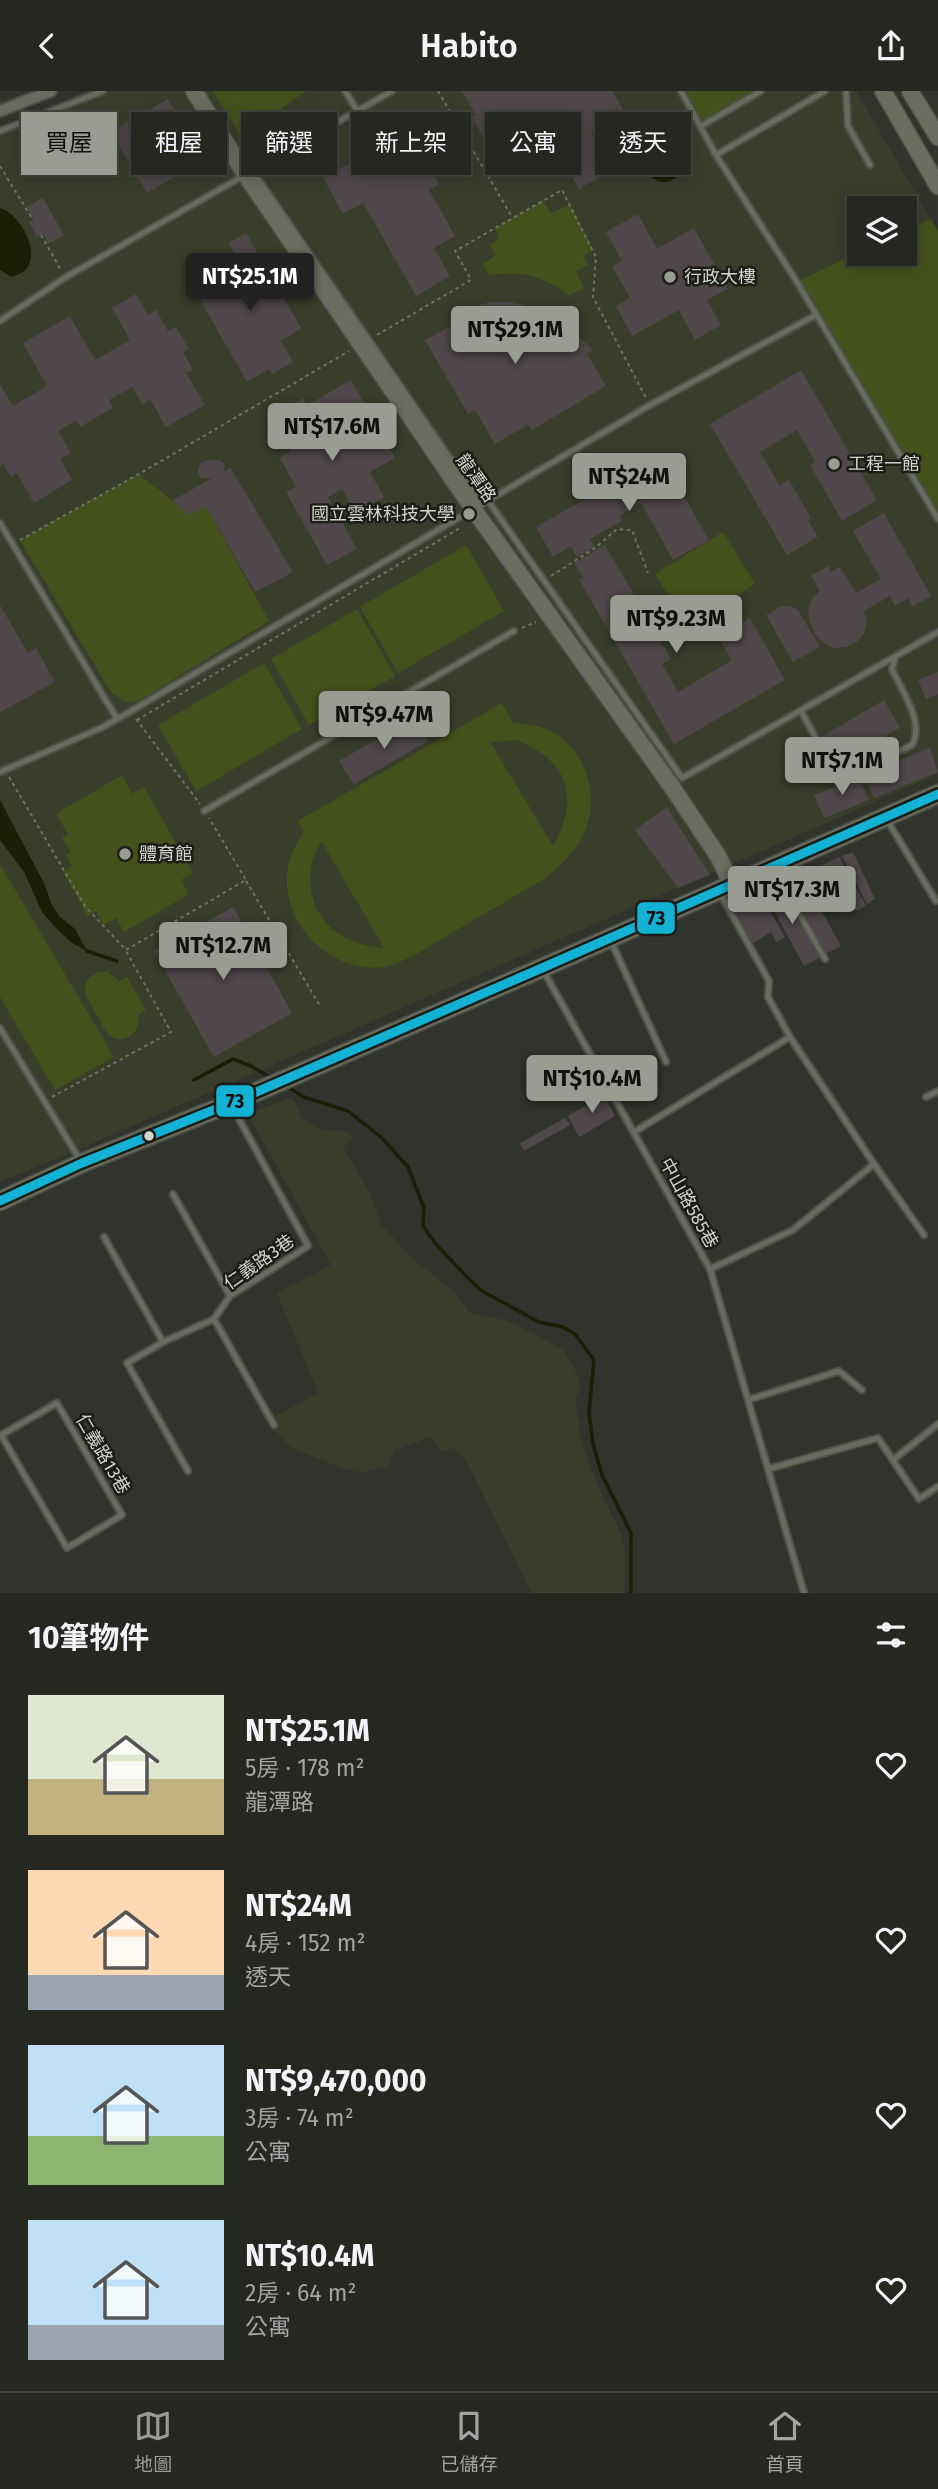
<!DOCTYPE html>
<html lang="zh-TW">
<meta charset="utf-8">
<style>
body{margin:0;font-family:"Fira Sans","Noto Sans TC",sans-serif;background:#2d2f2a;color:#f1f3f6;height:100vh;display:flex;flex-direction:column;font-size:26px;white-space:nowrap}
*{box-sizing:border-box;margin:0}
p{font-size:23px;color:#a3a5a5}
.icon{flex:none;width:38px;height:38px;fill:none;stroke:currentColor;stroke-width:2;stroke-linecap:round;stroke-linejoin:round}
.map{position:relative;height:1502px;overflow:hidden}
.panel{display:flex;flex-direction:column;background:#252721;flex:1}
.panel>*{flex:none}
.top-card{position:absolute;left:21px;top:21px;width:896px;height:63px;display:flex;gap:14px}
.fabs{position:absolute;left:847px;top:105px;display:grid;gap:14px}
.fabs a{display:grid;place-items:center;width:70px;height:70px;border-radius:0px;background:#252721;box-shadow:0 4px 18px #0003,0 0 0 2px #42443f;font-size:35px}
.price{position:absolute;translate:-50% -60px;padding:0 16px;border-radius:7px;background:#999c93;color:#111;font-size:23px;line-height:46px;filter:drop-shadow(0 2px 4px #0008)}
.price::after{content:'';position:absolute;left:50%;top:42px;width:21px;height:16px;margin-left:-10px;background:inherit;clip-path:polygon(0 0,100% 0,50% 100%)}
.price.active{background:#222;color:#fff}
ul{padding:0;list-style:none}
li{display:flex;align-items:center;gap:21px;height:175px;padding:0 28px}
li span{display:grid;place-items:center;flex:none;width:196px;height:140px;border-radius:0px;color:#555}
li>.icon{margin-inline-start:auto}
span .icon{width:84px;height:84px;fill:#fffc;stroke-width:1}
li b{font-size:30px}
h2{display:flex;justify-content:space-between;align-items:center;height:84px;padding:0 28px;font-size:30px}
.chip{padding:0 24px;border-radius:0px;background:#252721;box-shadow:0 4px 18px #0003,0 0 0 2px #42443f;font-size:24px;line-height:63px}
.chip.active{background:#999c93;color:#111}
header{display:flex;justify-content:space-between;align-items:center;height:91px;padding:0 28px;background:#252721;font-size:32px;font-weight:600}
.tab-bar{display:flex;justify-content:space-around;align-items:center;height:98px;border-top:2px solid #42443f;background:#252721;font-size:19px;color:#a3a5a5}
.tab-bar a{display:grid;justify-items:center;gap:4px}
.tab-bar .active{color:#999c93}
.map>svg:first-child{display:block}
.built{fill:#393e2b;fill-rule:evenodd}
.green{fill:#45511c;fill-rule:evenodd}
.water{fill:#181f04}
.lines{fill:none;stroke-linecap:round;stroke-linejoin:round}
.stream{stroke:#181f04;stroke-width:3.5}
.building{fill:#4f474a}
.lane-casing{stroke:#4d5049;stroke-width:9}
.street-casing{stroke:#4d5049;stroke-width:14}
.secondary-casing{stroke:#4d5049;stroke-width:19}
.primary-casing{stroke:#4d5049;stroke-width:21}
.path{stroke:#6e7267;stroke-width:2;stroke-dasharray:3.5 3.5;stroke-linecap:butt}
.lane{stroke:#686c5e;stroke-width:5}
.street{stroke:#686c5e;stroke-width:10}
.secondary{stroke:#696e5e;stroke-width:16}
.primary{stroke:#676c5b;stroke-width:18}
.bus-1-casing{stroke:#1b1d16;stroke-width:14}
.bus-1{stroke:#13b2d5;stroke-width:9}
.poi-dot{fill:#999c93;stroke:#1b1d16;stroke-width:2.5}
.bus-dot{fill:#d1d4cb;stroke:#1b1d16;stroke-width:2.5}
.labels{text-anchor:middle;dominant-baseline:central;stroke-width:5;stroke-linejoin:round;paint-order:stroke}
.poi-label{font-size:18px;fill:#d1d4cb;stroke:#1b1d16;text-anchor:start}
.street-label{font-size:18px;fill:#d1d4cb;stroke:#1b1d16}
.line-badge{stroke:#1b1d16;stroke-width:2.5}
.pale-badge-label{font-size:19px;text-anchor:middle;font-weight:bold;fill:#111}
</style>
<header><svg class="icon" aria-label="back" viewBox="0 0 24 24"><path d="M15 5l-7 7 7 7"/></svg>Habito<svg class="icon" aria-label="share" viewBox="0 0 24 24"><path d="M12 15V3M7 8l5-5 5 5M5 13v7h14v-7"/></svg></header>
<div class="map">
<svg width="938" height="1502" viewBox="0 0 938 1502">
<rect width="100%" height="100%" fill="#31342c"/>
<path class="built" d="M88,0H856L938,140V683L75,1060L0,1091V36ZM859,117H905V163H859Z
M292,1006L302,1027L319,1038L347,1040L352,1047L343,1056L368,1099L382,1135L413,1168L457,1203L468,1221L508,1230L564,1259L576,1281L581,1297L575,1307L581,1349L594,1386L621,1443L626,1467L624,1502H532L465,1367L459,1364L453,1357L442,1361L430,1346L394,1360L389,1375L365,1382L341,1377L290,1356L267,1330L318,1302L277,1202L331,1174L248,1023Z"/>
<path class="green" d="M213,0H306L241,46Z
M681,0H761L701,35Z
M543,110L551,122L570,114L594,160L583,165L588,174L576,180L584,197L569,204C540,185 524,179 489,184L483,173L496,164L490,154L499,147L495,137Z
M931,128L938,140V428L797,191L859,161L905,163V140Z
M139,383L189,423L206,415L269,530L138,610L125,611L111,601L20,449Z
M723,441L755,493L687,535L655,483Z
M466,454L504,520L398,582L360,516Z
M357,518L395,585L309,634L271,568Z
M264,572L302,638L196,700L158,634Z
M502,612L513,632C525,633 538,634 550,640C583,656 599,700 587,734C580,756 564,771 547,786L411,866C403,869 394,874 385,876C333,883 284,837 287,785C288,768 295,755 304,740L298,730ZM516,649C568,669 581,707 553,755L490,651ZM321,751H322L384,857C338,855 304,823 311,776C312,767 317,759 321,751Z
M122,684L132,703L144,696L193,782L181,789L189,803L124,841L116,827L104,834L96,820L88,825L63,781L72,775L66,764L71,761L62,747L68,743L56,723Z
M0,773L114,966L55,999L0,906Z
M100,881H108L119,890L127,886L146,919L138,924C142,940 125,955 111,945C104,940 101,932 98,926C89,909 73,891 100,881Z"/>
<path class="water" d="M647 74a17 17 0 1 1 34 0a17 17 0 1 1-34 0Z
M0,117C23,123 51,178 11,186L0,179Z
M0,709L45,794L51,812L59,825L75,838L87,860L72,852L56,837L42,821L24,781L0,749Z"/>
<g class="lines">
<path class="stream" d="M87,860L117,870
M194,989L233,968L251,975L273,988
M286,995L304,1006L348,1020L382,1047L408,1076L424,1117L423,1135L435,1152L467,1186L482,1200L539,1231L563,1236L575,1243L594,1269L589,1322L593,1353L602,1384L631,1442V1502"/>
</g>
<path class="building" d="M462,0H612L623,18L602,31L604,35L591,42L612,79L579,98L552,51L526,66L531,73L507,87L472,26L476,24Z
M168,8L203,69L147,102L111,41Z
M399,45L410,67L421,61L439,94L429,99L455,145L434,157L450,185L416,205L363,112L343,123L323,87Z
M43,107L64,144L48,153L43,143L37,146L29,131L34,129L27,116Z
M638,123L657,158L694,137L728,198L707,209L721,234L695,249L679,219L632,245L616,215L630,207L612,175L622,170L606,141Z
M246,142L301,237L281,250L293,271L272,283L269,278L247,291L192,195L209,185L214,194L243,177L228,152Z
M136,203L148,224L156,219L168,240L176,236L189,258L183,261L193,279L186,282L205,314L166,336L150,308L142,313L133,296L109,309L113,317L80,336L77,329L58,340L71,362L60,368L72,389L34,412L17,382L11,386L3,373L0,375V293L13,315L47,295L23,252L70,225L95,269L130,249L112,217Z
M490,211H512L537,217L563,230L593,259L587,263L606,295L532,339L528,334L495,353L475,319L468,323L425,249L457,232L452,223Z
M801,279L877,409L842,430L810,374L815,371L797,339L760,361L779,394L789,389L811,427L808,429L818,446L787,464L710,333Z
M351,289L395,367L370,381L384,406L356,422L342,398L328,406L357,458L327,474L286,401L296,396L280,367L291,360L271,325L303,307L307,314Z
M661,365L709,449L673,469L641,412L620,425L622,430L590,448L594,456L577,466L571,455L553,466L536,436Z
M208,369H220L224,372L225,377L222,382L230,376L293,481L255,501L206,415L189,424L172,410L212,387H202L198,383V377L201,372Z
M884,422L931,505L912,516L908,507L895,515L890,505L864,520L867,530L864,542L857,551L846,556L833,557L824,552L815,543L810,531L808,519L812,508L820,500L811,485L828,475L831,481L840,476L856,502L881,488L853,440Z
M605,454L671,568L662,573L678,601L732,569L718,546L750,527L785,589L674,653L579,489L583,487L574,472Z
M0,514L28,562L36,557L55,591L0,621Z
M782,515H791L798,519L820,556L793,571L766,524Z
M938,581V603L926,608L918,589Z
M884,609L900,637L836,673L821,646Z
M414,627L428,650L354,693L339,670Z
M930,657L938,681L874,707L864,684Z
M859,686L869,709L824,727L814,704Z
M667,716L710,784L678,797L635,739Z
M853,761L875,808L867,813L842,765Z
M839,766L866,815L856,820L850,810L836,818L814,778Z
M793,783L794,786L801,783L841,855L825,863L784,788Z
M776,792L821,866L804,875L763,799Z
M757,798L785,846L776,851L771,841L753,852L731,813Z
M233,816L292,922L214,966L154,860Z
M602,1001L615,1025L579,1046L568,1025L594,1010L592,1007Z
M565,1027L570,1034L524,1060L520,1052Z"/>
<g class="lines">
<g class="lane-casing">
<path id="lane" d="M345,0L357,19
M681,0L716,64L797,191L938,428
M846,0L848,35L870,74
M701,35L761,0
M0,40L103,0
M716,64L825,0
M252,79L482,414
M0,230L66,186L392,0
M489,411L682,687L938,541
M0,432L117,628
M801,620L838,688L912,654C925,631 901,599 892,578L896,565
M0,681L103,636L131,620L650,314L816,224
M204,720L514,540
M887,729L936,810
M773,777L825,868
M611,850L666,971
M543,879L710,1178L804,1502
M0,937L80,1069
M926,1006L938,1000
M634,1041L790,946
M874,1073L924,1144
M173,1103L230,1205
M104,1146L163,1251L214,1228L230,1205L308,1155L232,1015
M710,1178L793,1139L874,1073L790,946L768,906L769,890L720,802
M214,1228L274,1334
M163,1251L127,1272L188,1380
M748,1309L839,1280L862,1299
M0,1345L1,1344L57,1312L122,1424L67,1457L1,1344
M893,1369L938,1333
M768,1378L878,1347L919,1408L937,1396"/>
</g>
<g class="street-casing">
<path id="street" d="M0,20L51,0"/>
</g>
<g class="secondary-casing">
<path id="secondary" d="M194,0L245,83L474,419L672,696L718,765L732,793
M883,0L938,95
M910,0L938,46"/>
</g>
<g class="primary-casing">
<path id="primary" d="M0,1110L82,1072L231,1012L542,877L938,703"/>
</g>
<path class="path" d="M438,0L512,126
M0,75L33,129
M41,144L61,179
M377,244L471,189L455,160L562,99L596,166L593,206L646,307
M20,449L139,383L349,260
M551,485L595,457L617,438L632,439L648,482
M522,537L536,531
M136,628L200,713
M137,629L460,437
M9,686L85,815L126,859L246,789L209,727
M246,790L320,915
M52,1006L171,941L126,860"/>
<use href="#lane" class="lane"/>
<use href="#street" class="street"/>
<use href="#secondary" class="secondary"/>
<use href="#primary" class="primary"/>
<g class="bus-1-casing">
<path id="bus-1" d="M0,1110L82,1072L231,1012L542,877L938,703"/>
</g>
<use href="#bus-1" class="bus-1"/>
</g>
<g class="poi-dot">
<circle cx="670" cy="186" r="7"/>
<circle cx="834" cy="373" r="7"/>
<circle cx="469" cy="423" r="7"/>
<circle cx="125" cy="763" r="7"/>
</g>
<circle class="bus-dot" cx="149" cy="1045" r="6"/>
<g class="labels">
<g class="poi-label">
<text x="684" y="186">行政大樓</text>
<text x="848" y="373">工程一館</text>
<text x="455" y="423" text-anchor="end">國立雲林科技大學</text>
<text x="139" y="763">體育館</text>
</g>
<g class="street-label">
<text transform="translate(476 387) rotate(55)">龍潭路</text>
<text transform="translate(689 1112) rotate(61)">中山路585巷</text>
<text transform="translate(259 1171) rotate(-35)">仁義路3巷</text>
<text transform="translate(103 1363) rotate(60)">仁義路13巷</text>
</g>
</g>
<g class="line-badge">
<rect x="636" y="810" width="40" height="34" rx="7" fill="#13b2d5"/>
<rect x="215" y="993" width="40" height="34" rx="7" fill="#13b2d5"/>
</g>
<g class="pale-badge-label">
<text x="656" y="834">73</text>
<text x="235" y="1017">73</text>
</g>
</svg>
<div class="fabs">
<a><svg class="icon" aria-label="layers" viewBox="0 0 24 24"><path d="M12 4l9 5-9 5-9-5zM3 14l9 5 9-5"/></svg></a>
</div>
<b class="price active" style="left:250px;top:222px">NT$25.1M</b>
<b class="price" style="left:515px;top:275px">NT$29.1M</b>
<b class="price" style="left:332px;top:372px">NT$17.6M</b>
<b class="price" style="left:629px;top:422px">NT$24M</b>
<b class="price" style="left:676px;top:564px">NT$9.23M</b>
<b class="price" style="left:384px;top:660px">NT$9.47M</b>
<b class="price" style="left:842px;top:706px">NT$7.1M</b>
<b class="price" style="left:792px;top:835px">NT$17.3M</b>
<b class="price" style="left:223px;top:891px">NT$12.7M</b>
<b class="price" style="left:592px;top:1024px">NT$10.4M</b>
<div class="top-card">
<a class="chip active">買屋</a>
<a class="chip">租屋</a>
<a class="chip">篩選</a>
<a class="chip">新上架</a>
<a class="chip">公寓</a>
<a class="chip">透天</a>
</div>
</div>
<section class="panel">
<h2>10筆物件<svg class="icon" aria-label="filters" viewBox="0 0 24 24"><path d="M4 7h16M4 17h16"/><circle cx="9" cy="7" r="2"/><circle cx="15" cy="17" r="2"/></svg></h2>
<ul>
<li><span style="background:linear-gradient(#dfe7d0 60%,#c2b280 0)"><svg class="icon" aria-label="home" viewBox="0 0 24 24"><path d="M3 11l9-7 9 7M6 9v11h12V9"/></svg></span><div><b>NT$25.1M</b><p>5房 · 178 m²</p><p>龍潭路</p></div><svg class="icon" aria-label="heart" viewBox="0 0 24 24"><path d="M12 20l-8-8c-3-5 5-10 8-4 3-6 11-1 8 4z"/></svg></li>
<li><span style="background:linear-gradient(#ffd9b3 75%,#9aa5b1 0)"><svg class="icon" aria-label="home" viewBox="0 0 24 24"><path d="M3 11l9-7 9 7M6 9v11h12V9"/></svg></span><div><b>NT$24M</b><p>4房 · 152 m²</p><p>透天</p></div><svg class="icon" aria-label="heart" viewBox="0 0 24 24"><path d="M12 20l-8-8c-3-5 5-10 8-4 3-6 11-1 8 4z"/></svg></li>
<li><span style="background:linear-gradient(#bfe0f5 65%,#8fb573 0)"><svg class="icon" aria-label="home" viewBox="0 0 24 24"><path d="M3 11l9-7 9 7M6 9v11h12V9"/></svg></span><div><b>NT$9,470,000</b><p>3房 · 74 m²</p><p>公寓</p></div><svg class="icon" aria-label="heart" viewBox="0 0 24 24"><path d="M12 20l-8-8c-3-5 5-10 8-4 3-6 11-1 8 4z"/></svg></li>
<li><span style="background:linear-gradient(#bfe0f5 75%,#9aa5b1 0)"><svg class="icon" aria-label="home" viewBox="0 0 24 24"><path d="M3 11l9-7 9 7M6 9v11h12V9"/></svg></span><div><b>NT$10.4M</b><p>2房 · 64 m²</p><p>公寓</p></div><svg class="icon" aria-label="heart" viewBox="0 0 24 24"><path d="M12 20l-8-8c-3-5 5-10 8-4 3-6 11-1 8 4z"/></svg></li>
</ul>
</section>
<nav class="tab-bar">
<a class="active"><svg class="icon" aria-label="map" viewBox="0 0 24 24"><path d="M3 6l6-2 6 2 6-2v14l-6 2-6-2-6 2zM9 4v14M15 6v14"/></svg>地圖</a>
<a><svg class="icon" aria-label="saved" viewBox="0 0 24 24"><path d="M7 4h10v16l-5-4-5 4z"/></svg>已儲存</a>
<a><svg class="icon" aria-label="home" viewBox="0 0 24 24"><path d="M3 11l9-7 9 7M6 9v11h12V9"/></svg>首頁</a>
</nav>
